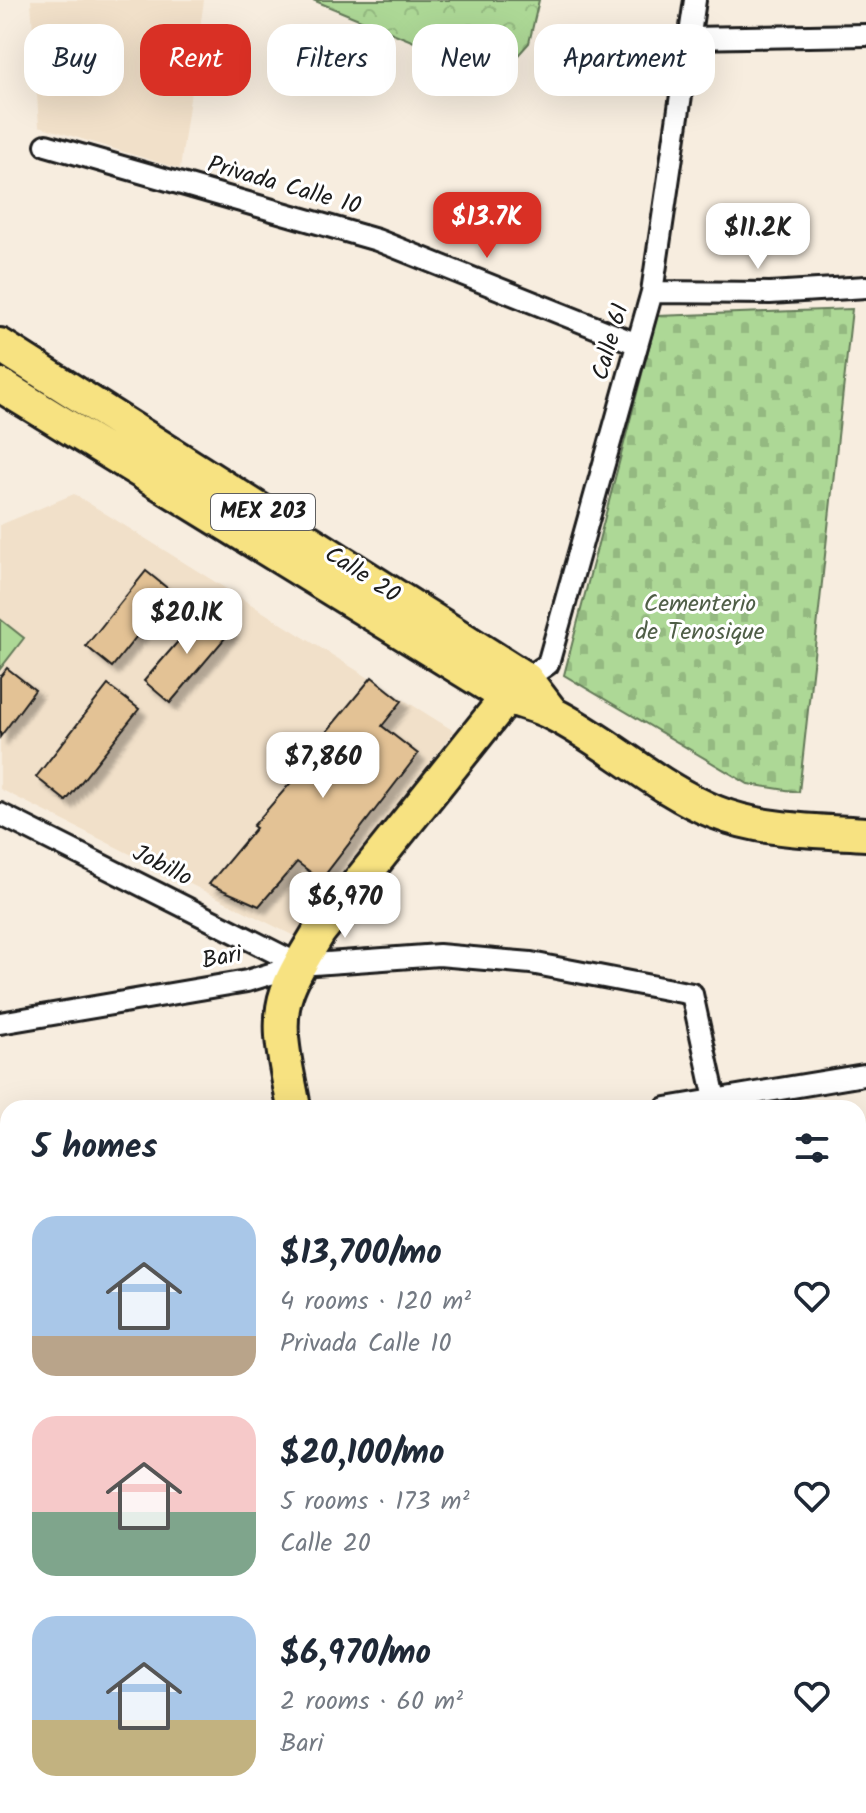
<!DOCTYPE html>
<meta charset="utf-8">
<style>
body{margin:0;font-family:Kalam,sans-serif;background:#f2f2f3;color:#1f2937;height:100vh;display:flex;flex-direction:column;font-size:30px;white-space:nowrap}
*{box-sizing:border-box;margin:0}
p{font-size:26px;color:#747a83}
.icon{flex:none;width:44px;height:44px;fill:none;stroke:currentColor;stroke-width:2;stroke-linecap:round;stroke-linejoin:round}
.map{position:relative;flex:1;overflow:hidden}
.drawer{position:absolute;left:0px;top:1100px;width:866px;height:714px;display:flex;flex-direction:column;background:#fff;border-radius:24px 24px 0 0;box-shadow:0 8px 32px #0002}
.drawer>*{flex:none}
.banner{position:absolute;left:24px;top:24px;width:818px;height:72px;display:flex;gap:16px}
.price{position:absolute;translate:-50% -68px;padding:0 18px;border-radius:16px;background:#fff;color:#222;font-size:26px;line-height:52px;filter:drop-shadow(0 2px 4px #0008)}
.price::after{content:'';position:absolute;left:50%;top:48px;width:24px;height:18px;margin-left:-12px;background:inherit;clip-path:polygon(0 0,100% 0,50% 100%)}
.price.on{background:#d93025;color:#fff}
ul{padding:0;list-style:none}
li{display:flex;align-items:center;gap:24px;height:200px;padding:0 32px}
li span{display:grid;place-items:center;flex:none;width:224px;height:160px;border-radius:24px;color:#555}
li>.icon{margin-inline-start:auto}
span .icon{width:96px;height:96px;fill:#fffc;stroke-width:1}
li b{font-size:34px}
h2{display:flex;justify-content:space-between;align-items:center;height:96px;padding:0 32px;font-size:34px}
.chip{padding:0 28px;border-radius:24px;background:#fff;box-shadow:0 8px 32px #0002;font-size:28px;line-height:72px}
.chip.on{background:#d93025;color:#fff}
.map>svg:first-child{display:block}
.built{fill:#f1e0c9}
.forest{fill:url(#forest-crowns);stroke:#647a59;stroke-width:2}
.cemetery{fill:url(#cemetery-stones);stroke:#647a59;stroke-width:2}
.park{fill:#add896;stroke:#647a59;stroke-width:2}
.building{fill:#e3c295;stroke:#1c1c1c;stroke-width:2;filter:url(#shadow)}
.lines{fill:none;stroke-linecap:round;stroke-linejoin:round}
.street-casing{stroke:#1c1c1c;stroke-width:26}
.secondary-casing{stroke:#1c1c1c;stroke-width:36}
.primary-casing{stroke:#1c1c1c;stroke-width:38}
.path{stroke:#1c1c1c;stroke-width:4;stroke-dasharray:2 6;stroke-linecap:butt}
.street{stroke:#fff;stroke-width:20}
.secondary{stroke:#fff;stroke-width:30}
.primary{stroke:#f7e281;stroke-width:32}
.labels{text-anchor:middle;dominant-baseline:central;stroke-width:6;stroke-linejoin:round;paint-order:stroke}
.shield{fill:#fff;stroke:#606060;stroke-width:2}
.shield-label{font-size:22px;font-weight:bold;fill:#1c1c1c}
.street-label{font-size:24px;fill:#1c1c1c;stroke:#fff}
.park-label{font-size:24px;fill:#4f5e47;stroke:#fff}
</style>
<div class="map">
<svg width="866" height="1813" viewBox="0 0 866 1813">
<defs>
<pattern id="forest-crowns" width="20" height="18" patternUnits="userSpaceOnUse" patternTransform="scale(2)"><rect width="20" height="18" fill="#add896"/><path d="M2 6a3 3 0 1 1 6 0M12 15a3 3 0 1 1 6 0" fill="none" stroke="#94b981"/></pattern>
<pattern id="cemetery-stones" width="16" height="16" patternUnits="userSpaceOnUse" patternTransform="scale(2)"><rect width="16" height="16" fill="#add896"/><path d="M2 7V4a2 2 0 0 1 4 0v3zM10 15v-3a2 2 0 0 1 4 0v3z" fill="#94b981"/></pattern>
<filter id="shadow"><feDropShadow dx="7" dy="7" stdDeviation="2" flood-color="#0004"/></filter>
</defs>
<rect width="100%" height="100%" fill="#f7eddf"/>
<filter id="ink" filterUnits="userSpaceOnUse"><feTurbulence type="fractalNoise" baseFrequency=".0125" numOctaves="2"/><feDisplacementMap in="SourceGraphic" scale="16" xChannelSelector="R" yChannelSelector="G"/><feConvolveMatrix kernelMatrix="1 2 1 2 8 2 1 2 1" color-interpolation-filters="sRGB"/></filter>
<g filter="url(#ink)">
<path class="built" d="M31,0H204L180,169L39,126Z
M74,494L454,731L296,937L0,789V525Z
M430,1806H532L534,1813H431Z"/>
<path class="forest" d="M313,0H539L529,43L504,71L467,64Z"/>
<path class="cemetery" d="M852,309L799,792L748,784L564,675L657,316Z"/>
<path class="park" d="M0,619L24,638L0,669Z
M8,1684V1806H375L377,1813H0V1686Z"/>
<path class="building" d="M146,571L172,592L112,667L86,646Z
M205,610L231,631L170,703L144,681Z
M7,668L35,690L0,737V677Z
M372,677L402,701L382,726L418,754L321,880L297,862L259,906L209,884L256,828L253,826L328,740L323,736Z
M108,685L139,709L66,801L36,777Z"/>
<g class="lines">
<g class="street-casing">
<path id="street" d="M690,38L866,35
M46,145L377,240L637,344
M652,292L770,293L866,287
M526,679L548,664L652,292L695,0
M0,814L300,965
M0,1023L247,981L300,965L439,955L531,963L692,994L717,1108
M666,1108L864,1075
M0,1218L8,1217
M858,1262L866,1260
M0,1415L8,1414
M835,1806L836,1813"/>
</g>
<g class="secondary-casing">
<path id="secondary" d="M858,1480L866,1479
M858,1512H866
M0,1616L8,1614
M0,1649L8,1648"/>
</g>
<g class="primary-casing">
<path id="primary" d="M0,345L526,679L552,713
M0,385L507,697C522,703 539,706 553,714C609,742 656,788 715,812C762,831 816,831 866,834
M294,1108C288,1071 274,1028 287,992C294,971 308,951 319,932L507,697L520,684
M400,1806L401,1813"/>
</g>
<path class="path" d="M3,1719L1,1730L8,1742
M3,1719L8,1726
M8,1796V1799
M10,1806L21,1813
M56,1806L63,1813
M345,1806L346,1813
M32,1813L45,1806
M279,1813L280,1806"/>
<use href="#street" class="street"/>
<use href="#secondary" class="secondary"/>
<use href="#primary" class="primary"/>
</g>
</g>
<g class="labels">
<rect class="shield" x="211" y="494" width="104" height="36" rx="6"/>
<g class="shield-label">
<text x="263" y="512">MEX 203</text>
</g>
<g class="street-label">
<text transform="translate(284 186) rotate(16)">Privada Calle 10</text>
<text transform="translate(611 342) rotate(-74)">Calle 61</text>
<text transform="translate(362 575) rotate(33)">Calle 20</text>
<text transform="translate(162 866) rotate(27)">Jobillo</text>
<text transform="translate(222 958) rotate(-11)">Bari</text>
</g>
<g class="park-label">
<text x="700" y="604">Cementerio<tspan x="700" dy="28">de Tenosique</tspan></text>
</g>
</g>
</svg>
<b class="price on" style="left:487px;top:260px">$13.7K</b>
<b class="price" style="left:758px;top:271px">$11.2K</b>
<b class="price" style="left:187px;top:656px">$20.1K</b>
<b class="price" style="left:323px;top:800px">$7,860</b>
<b class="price" style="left:345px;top:940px">$6,970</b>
<div class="banner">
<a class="chip">Buy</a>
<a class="chip on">Rent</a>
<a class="chip">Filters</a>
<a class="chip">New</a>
<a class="chip">Apartment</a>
</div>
<section class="drawer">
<h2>5 homes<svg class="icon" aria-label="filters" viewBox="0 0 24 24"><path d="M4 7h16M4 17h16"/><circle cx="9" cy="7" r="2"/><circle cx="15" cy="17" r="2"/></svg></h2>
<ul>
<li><span style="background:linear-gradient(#a9c7e8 75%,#b9a48a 0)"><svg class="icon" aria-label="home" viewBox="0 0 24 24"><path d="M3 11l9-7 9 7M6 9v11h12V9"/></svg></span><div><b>$13,700/mo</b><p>4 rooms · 120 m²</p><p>Privada Calle 10</p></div><svg class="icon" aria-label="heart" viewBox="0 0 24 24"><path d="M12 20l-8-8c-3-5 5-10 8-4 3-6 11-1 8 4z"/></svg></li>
<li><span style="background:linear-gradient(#f6c9c9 60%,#7fa58c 0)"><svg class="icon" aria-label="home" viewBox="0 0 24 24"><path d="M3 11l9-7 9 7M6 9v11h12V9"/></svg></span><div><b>$20,100/mo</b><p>5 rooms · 173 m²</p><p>Calle 20</p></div><svg class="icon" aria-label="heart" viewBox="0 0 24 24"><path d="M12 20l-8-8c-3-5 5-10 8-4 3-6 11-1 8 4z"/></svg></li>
<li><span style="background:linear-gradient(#a9c7e8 65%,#c2b280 0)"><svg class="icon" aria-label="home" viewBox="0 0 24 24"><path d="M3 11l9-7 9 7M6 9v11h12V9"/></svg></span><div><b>$6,970/mo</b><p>2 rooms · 60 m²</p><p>Bari</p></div><svg class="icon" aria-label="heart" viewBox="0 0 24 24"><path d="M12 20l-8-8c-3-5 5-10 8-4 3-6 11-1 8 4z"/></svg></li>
</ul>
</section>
</div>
